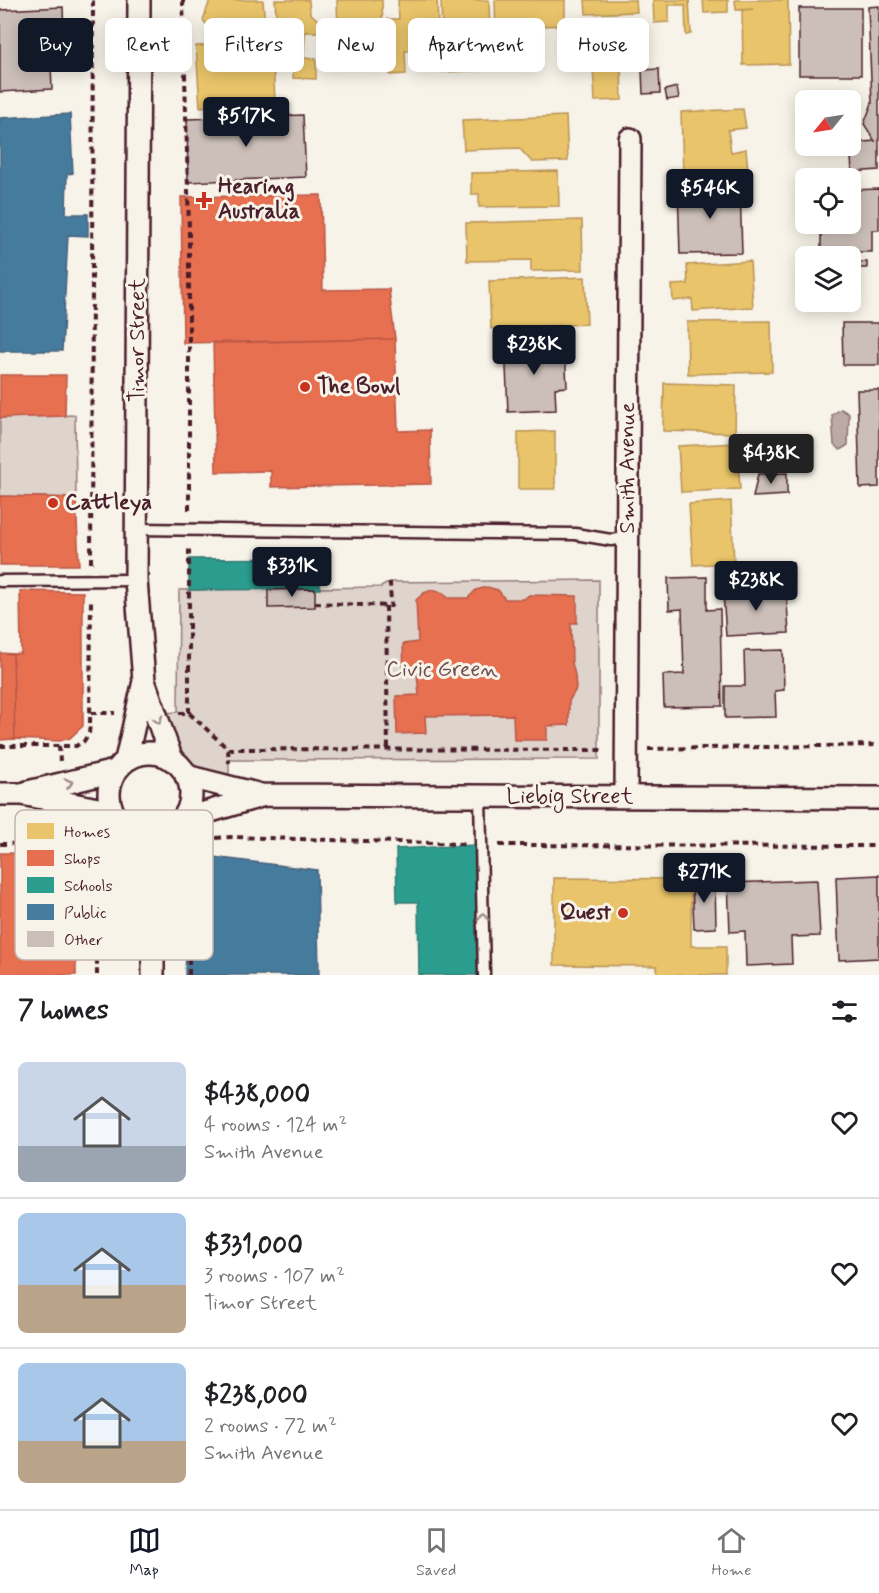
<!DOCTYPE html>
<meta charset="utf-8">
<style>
body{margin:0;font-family:Mynerve,sans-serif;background:#f6f6f6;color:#202124;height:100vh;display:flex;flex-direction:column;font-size:22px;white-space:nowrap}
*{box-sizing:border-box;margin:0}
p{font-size:20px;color:#757577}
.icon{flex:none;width:33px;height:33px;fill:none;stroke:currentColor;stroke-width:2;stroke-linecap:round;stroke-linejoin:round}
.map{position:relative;height:975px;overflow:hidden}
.details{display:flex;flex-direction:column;background:#fff;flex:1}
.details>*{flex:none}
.guide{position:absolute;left:18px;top:18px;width:843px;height:54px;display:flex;gap:12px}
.needle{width:39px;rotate:240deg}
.tools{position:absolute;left:795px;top:90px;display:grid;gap:12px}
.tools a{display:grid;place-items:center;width:66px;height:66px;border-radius:9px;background:#fff;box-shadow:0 3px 15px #0003;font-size:30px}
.price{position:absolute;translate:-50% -51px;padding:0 14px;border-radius:6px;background:#111827;color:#fff;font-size:20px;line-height:39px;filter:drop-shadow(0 2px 3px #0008)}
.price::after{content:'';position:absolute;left:50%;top:36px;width:18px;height:14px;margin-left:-9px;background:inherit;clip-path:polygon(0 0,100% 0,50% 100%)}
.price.selected{background:#222;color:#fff}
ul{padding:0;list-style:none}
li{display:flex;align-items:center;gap:18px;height:150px;padding:0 18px}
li+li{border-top:2px solid #e0e0e0}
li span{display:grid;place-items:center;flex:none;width:168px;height:120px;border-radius:9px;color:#555}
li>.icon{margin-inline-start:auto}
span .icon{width:72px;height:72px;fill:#fffc;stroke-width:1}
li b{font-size:26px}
h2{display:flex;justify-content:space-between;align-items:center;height:72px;padding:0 18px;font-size:26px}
.chip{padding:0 21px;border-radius:9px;background:#fff;box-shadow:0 3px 15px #0003;font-size:21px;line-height:54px}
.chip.selected{background:#111827;color:#fff}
.tab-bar{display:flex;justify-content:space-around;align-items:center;height:84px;border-top:2px solid #e0e0e0;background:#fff;font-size:16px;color:#757577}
.tab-bar a{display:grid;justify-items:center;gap:3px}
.tab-bar .selected{color:#111827}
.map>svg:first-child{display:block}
.green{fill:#ded4cc;stroke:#947a7c;stroke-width:1.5}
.water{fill:#bcaaa7;stroke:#8e7275;stroke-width:1.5}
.homes{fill:#e9c46a;stroke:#b99257;stroke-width:1.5}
.shops{fill:#e76f51;stroke:#b85746;stroke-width:1.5}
.schools{fill:#2a9d8f;stroke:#347771;stroke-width:1.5}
.public{fill:#457b9d;stroke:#465f7b;stroke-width:1.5}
.building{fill:#ccbfb9;stroke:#4a1f2b;stroke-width:1.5}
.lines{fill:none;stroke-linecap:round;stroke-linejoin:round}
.lane-casing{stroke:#4a1f2b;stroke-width:15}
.street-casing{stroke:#4a1f2b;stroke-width:26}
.path{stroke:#4a1f2b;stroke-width:4;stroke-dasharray:6 4.5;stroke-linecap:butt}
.lane{stroke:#f7f3e8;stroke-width:10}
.street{stroke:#f7f3e8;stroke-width:21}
.oneway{stroke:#a0898a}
.poi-dot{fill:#c8321e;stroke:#f7f3e8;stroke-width:2}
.labels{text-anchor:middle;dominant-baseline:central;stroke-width:6;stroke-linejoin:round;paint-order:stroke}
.poi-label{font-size:22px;font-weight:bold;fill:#4a1f2b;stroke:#f7f3e8;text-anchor:start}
.street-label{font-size:22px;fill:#4a1f2b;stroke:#f7f3e8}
.park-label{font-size:22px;fill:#6f4c53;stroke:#f7f3e8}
.key{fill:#f7f3e8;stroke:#c3b3af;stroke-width:1.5}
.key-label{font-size:16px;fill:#4a1f2b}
</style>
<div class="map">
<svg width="879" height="975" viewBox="0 0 879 975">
<rect width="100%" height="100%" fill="#f7f3e8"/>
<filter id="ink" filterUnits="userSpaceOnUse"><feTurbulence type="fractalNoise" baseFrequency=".0167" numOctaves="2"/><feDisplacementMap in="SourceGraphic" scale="12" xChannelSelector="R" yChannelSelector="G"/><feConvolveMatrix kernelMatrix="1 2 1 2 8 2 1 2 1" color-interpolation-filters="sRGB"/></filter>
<g filter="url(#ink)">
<path class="green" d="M75,415L76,498L0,496V418Z
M599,580V759L229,760V776C177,773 178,758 165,713L178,712L179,590L381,587L390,582Z"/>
<path class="water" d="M841,409L849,414L848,445L840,450L834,445L832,415Z"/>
<path class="homes" d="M210,0H263L266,39L227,41L228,64L273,61L275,101L200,107L196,46L217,45L216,36L203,20Z
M275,0H309L310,13L319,21V32H305L304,58L316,59V79L293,78V66H281V36L277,28Z
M337,0H382L383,42L355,43V31L338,32Z
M398,0H437L439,50L405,51L406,74L390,75L387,19H399Z
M441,0H489L491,70L443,72Z
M495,0H565V25L542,26V35L496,36Z
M585,0H636L637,12L586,14Z
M653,0H689L691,34L686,35L685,5H669V22L654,23Z
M703,0H728V12L704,13Z
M735,0H788L789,64L743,65L742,10L753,9L736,10Z
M621,67L622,100L595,101L593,68Z
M743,109L746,128L728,130L731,152L746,149L748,171L683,175L681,112Z
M566,116L568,161L532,162L519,148L464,150L462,120Z
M558,171L559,206L479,207V194H471V173Z
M582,220L583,270L531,271V260L467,261L466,223Z
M750,261L753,307L693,311L692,299L673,301L672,285L688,284L687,265Z
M585,277L587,324L491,329L489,281Z
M771,321L772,372L688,374L687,322Z
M664,383L736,385L735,433L663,431Z
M555,431V489H518V432Z
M737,443L740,489L681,492L678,446Z
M731,501L734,563L693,565L689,504Z
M554,878L691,879V946H726V975H657V966L554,965Z"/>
<path class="shops" d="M321,195L323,290L389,289L395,339L183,343L181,197Z
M395,339L398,431L430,430L431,484L271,487V471L216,472L213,343Z
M0,375H66L65,416L0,418Z
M0,496L76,498L79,565H0Z
M487,587L498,590L505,599H524L529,595L577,596V623H571L572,663L575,675L576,689L569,701V725L547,726V740H514L513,715L425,716L426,733L397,734L396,696L419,695L417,674L404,675L403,644L418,642L416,600L424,593L432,590L443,593L448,598H468L476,590Z
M20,591L83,592V726L70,738L60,741L15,739L13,654L21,653Z
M0,653L13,654L15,739L0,740Z
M0,853H69L76,860V975H0Z"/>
<path class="schools" d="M319,558L320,589L189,590V559Z
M475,845L480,975H419L418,902H397L396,849Z"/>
<path class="public" d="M70,114L73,173L67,174L66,214H88V236L68,235L62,351H0V118Z
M197,855L317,870L319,975H185L186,954H201L206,912H195Z"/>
<path class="building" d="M879,6V170L852,172L850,143L875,141L864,124L872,103L868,7Z
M63,7L64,42L50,43L52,89L0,92V10Z
M799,8H861V75H799Z
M615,37L617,58L586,60L584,40Z
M659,69L660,93L643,94L642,70Z
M677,87L679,98L667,100L665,90Z
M303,115L306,177L188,182L187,119Z
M819,175H838V178H819Z
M740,187L742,253L680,254L678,188Z
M879,189V230H872V252H857L858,262H867V268H858L859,281H850V256H821V224H850V190Z
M842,323H879V365H843Z
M557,342V350H565L567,387L555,388L556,410L508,412L505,344Z
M857,390H879V487L860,488Z
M787,473V495L753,497L758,474Z
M734,563H793V579L734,578Z
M707,577V610L720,609L722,706L664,707L663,675L684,674L682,609L669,610L668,578Z
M786,588L789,633L726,636L723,593Z
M315,589V607L268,608V590Z
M783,650L784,690L775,691L776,717L725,718V686H745L744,651Z
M879,875V958L839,960L836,877Z
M715,880L716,928L694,929L692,881Z
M817,880L820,936L791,937L792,964L746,966L745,931L730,932L728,883Z"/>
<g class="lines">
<g class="lane-casing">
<path id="lane" d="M136,529L575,534L611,540L627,538
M0,581L136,580
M480,797L484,975"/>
</g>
<g class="street-casing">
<path id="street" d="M139,0L136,580L144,681L172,760
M109 794a41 41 0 1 1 82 0a41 41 0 1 1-82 0Z
M126,760L144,681
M186,776L261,795L879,798
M28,792L115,771
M0,794H22L113,812
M626,797L630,139
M181,820L261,796
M123,825L152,913
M153,975V917L171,829"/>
</g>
<path class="path" d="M183,0L189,229V511
M91,563L93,0
M315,603L391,606L390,582
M386,606L388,751
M91,713H115
M179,713H189L228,749L604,750
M189,713V546
M0,746H76L84,741L89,733L90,724L91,598
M59,746L60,761
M228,749L229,763
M648,749L879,745
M62,826L63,843
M0,844L69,843L86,849L93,858L97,878V975
M499,845L879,846
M191,855C203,837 212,838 233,837L464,844
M97,878H116
M189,975V871"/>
<use href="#lane" class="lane"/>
<use href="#street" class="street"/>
</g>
<defs><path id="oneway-chevron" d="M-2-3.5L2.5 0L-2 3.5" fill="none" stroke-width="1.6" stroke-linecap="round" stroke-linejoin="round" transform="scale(1.5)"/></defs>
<g class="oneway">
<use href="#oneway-chevron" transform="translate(158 720) rotate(71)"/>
<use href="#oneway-chevron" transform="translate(69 783) rotate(-14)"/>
<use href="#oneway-chevron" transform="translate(483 917) rotate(-91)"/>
</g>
</g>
<g class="poi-dot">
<path d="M201 191h6v6h6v6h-6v6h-6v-6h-6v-6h6z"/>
<circle cx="305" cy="387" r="6"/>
<circle cx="53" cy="503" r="6"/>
<circle cx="623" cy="913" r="6"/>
</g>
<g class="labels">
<g class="poi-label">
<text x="218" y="187">Hearing<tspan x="218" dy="25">Australia</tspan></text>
<text x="317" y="387">The Bowl</text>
<text x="65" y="503">Cattleya</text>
<text x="611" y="913" text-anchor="end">Quest</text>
</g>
<g class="street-label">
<text transform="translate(138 340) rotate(-90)">Timor Street</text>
<text transform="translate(628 468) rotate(-90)">Smith Avenue</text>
<text x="570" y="797">Liebig Street</text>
</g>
<g class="park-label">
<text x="442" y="670">Civic Green</text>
</g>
</g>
<rect x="15" y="810" width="198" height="150" rx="9" class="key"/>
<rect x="27" y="823" width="27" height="16" fill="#e9c46a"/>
<rect x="27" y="850" width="27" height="16" fill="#e76f51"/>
<rect x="27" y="877" width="27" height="16" fill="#2a9d8f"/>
<rect x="27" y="904" width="27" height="16" fill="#457b9d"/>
<rect x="27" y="931" width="27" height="16" fill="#ccbfb9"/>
<g class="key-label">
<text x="64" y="837">Homes</text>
<text x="64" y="864">Shops</text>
<text x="64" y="891">Schools</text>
<text x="64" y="918">Public</text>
<text x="64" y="945">Other</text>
</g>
</svg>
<div class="tools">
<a><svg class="needle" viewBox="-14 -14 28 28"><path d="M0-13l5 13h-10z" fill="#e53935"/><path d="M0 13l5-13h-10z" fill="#757577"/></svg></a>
<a><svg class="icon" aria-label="locate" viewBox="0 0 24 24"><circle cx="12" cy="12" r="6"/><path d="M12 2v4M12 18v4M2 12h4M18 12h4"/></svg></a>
<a><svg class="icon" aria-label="layers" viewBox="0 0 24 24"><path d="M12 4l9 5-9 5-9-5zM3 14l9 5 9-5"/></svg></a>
</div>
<b class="price" style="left:246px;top:148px">$517K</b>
<b class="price" style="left:710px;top:220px">$546K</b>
<b class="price" style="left:534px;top:376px">$238K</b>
<b class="price selected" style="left:771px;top:485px">$438K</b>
<b class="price" style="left:292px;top:598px">$331K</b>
<b class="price" style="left:756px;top:612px">$238K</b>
<b class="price" style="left:704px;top:904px">$271K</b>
<div class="guide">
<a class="chip selected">Buy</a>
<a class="chip">Rent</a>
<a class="chip">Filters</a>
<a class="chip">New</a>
<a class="chip">Apartment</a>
<a class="chip">House</a>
</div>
</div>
<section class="details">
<h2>7 homes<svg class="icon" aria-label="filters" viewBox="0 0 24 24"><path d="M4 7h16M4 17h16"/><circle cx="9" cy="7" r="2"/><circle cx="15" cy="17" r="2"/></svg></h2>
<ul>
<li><span style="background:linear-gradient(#c9d6e8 70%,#9aa5b1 0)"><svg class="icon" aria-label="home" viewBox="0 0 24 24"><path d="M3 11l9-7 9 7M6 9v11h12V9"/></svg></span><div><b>$438,000</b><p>4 rooms · 124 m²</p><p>Smith Avenue</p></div><svg class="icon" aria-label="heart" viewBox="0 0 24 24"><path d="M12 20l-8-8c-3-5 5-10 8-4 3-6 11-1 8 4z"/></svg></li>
<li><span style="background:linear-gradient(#a9c7e8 60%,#b9a48a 0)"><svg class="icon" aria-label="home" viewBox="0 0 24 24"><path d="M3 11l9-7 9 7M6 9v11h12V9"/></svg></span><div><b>$331,000</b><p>3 rooms · 107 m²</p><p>Timor Street</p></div><svg class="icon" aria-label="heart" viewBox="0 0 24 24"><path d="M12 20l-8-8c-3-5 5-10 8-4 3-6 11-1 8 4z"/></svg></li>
<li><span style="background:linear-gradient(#a9c7e8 65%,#b9a48a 0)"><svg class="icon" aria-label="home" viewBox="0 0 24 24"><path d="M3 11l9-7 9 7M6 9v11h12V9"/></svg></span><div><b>$238,000</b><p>2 rooms · 72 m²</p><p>Smith Avenue</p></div><svg class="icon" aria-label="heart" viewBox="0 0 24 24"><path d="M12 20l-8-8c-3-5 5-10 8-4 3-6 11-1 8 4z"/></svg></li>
</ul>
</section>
<nav class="tab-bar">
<a class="selected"><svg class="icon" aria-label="map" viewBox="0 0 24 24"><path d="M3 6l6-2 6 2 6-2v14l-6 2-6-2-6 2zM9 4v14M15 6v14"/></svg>Map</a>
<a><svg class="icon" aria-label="saved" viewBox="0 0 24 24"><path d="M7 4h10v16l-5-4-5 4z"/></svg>Saved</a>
<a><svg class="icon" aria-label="home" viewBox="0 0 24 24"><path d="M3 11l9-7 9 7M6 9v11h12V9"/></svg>Home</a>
</nav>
